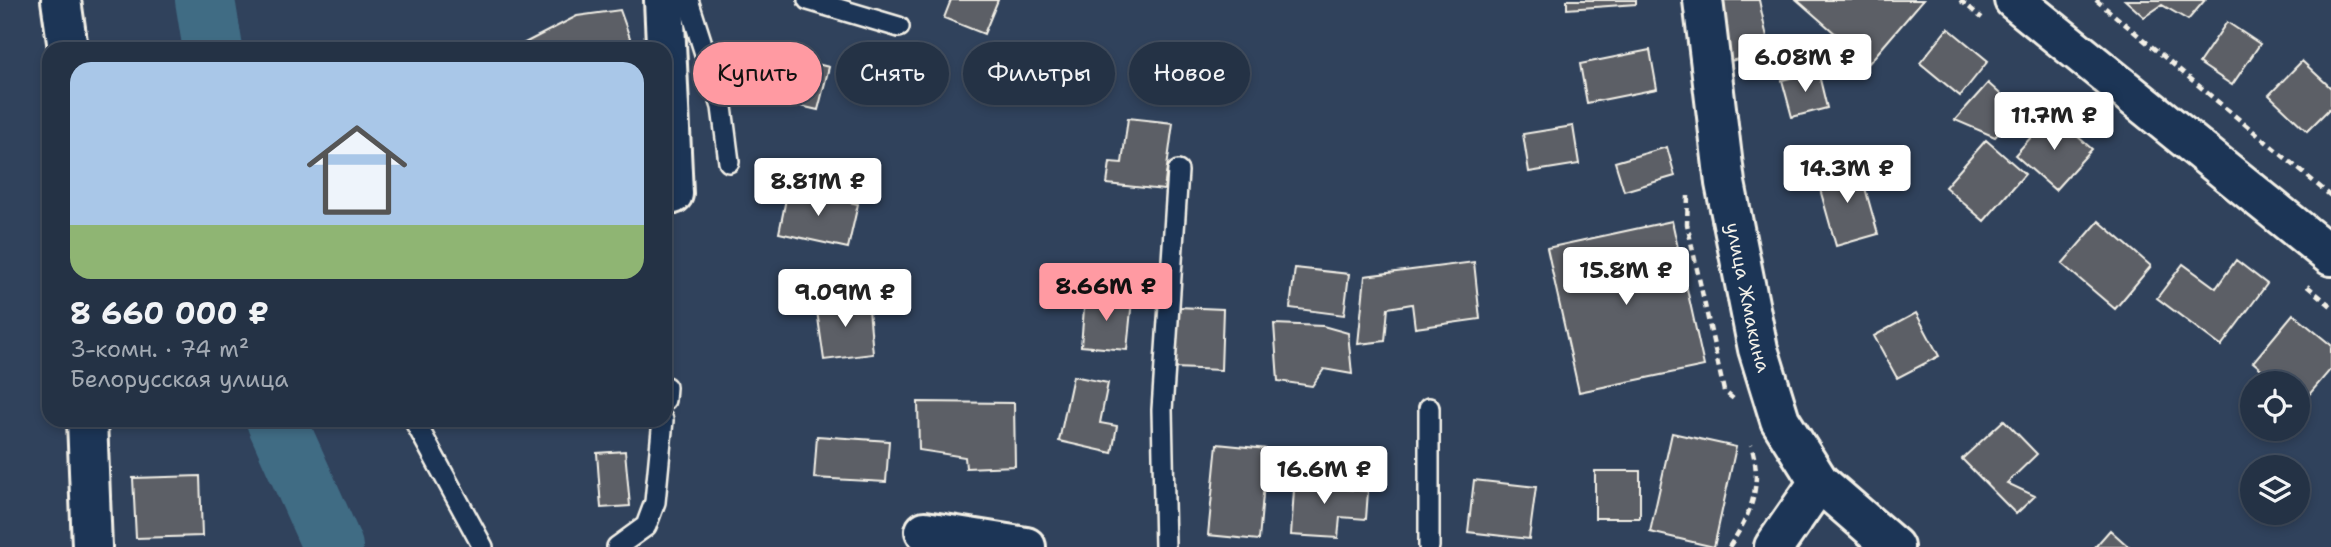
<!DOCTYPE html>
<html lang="ru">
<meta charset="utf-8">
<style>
body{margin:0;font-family:"Shantell Sans",sans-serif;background:#2c3a4c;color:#f1f3f6;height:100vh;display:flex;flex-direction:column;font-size:26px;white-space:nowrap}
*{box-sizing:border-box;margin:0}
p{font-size:23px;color:#a3aab3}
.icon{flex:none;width:38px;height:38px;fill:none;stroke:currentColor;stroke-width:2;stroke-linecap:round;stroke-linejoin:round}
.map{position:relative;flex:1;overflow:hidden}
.sheet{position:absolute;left:42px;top:42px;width:630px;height:385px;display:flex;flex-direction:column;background:#243245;border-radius:21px;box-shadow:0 4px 10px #0003,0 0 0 2px #414d5e}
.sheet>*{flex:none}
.banner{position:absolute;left:693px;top:42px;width:665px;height:63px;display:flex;gap:14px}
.buttons{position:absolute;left:2240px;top:371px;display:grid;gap:14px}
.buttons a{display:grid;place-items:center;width:70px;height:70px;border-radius:50%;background:#243245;box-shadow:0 4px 10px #0003,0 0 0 2px #414d5e;font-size:35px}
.price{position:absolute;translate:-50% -60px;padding:0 16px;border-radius:7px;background:#fff;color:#222;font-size:23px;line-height:46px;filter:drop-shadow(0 2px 4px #0008)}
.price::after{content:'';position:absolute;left:50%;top:42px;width:21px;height:16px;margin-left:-10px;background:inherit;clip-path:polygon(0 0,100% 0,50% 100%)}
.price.current{background:#ff9aa2;color:#111}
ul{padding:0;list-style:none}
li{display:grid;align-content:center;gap:14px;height:371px;padding:0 28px}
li+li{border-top:2px solid #414d5e}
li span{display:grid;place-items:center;height:217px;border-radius:21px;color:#555}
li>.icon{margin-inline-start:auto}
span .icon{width:126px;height:126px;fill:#fffc;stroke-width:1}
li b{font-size:30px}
.chip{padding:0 24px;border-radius:32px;background:#243245;box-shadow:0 4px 10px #0003,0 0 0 2px #414d5e;font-size:24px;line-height:63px}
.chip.current{background:#ff9aa2;color:#111}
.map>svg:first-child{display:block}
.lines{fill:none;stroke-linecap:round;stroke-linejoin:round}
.river{stroke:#406c84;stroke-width:60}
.building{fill:#5c5f66;stroke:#f4f1e8;stroke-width:2}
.service-casing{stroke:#f4f1e8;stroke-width:24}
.minor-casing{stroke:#f4f1e8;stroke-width:44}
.tertiary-casing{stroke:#f4f1e8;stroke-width:44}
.path{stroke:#f4f1e8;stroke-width:4.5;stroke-dasharray:7 5;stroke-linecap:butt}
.service{stroke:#1d3557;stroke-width:19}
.minor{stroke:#1d3557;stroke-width:38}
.tertiary{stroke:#1d3557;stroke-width:38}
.labels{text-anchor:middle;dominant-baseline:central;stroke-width:6;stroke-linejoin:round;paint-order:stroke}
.street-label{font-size:19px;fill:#f4f1e8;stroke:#1d3557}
</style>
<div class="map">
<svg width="2331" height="547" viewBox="0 0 2331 547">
<rect width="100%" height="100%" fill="#30425c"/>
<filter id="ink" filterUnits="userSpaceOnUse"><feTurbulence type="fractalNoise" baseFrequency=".0143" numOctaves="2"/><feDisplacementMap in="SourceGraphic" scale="14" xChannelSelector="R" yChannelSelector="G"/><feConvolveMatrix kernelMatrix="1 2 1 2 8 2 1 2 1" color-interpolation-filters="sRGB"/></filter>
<g filter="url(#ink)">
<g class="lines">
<path class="river" d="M205,0L213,49
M276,420L333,547"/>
</g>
<path class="building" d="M951,0H998L984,34L944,18Z
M1567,0H1636V4L1567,9Z
M1717,0H1759L1770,52L1730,61Z
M1797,0H1923L1869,63Z
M2125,0H2205L2188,20L2162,5L2144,17Z
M620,10L634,49H513L577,16Z
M2227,22L2260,44L2232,85L2199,63Z
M1948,28L1988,61L1960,96L1920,63Z
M760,50L829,67L818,110L749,94Z
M1650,50L1657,89L1587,103L1580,64Z
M2302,61L2331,88V107L2307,131L2269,95Z
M1818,71L1827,108L1792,117L1782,80Z
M1988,83L2019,111L1995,137L1955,120Z
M2052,114L2092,149L2055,190L2015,155Z
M1128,118L1173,123L1164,190L1107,184L1110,162L1122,163Z
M1573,126L1579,164L1529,172L1523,134Z
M1986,140L2025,174L1984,221L1945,187Z
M1667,147L1675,176L1624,191L1615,162Z
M1858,163L1878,234L1836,246L1816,175Z
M788,189L858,204L848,248L779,233Z
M1672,221L1704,366L1579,392L1547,248Z
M2099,221L2151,266L2115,309L2062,264Z
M2236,260L2267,284L2221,346L2157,298L2183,264L2216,288Z
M1474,262L1480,319L1415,328L1412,304L1388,308L1385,341L1358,344L1365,276Z
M1295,268L1349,274L1344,315L1290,308Z
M1085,296L1132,300L1127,350L1081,346Z
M868,298L873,354L824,360L816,304Z
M1177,307L1223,309L1221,370L1174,368Z
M1916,313L1939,356L1897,378L1874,336Z
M2293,314L2331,345V369L2302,403L2298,400V383H2278L2253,362Z
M1274,324L1323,326L1348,333L1352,374L1324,369L1312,386L1278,381Z
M1073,376L1108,383L1100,423L1117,426L1112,453L1059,441Z
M918,402L1014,403L1015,466L966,468L965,457L919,450Z
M2004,420L2037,454L2007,483L2035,496L2016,514L1962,459Z
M1672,433L1736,447L1714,547L1650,532Z
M817,436L889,441L886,482L814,478Z
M1217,444L1267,449L1259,540L1208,535Z
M625,451L630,506L601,508L597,453Z
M1595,471H1640V518H1595Z
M1295,474L1343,478L1347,489L1368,491L1366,519L1340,517L1338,538L1291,535Z
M200,476L202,536L136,538L133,478Z
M1474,480L1536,487L1529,539L1468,532Z
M2110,530L2129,547H2095Z"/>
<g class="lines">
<g class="service-casing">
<path id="service" d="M688,0L722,107L729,162
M808,0L899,27
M665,400L666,387
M414,420L483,547
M617,547L646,526L655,502L663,420
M1165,547L1162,410L1178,171
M1429,547V408"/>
</g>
<g class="minor-casing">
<path id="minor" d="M61,0L68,49
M664,0L673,194
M87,420L92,547
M925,531L1026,547
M1774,547L1819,482"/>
</g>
<g class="tertiary-casing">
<g id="tertiary">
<path id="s1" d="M1703,0L1725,183L1758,349L1780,420L1819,482L1894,547"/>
<path d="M2014,0L2331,256"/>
</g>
</g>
<path class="path" d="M1960,0L1982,18
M2096,0L2331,196
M1688,196L1687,224L1724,391L1736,401
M2307,286L2331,306
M667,362L671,227
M1729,547C1752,513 1763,484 1751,445"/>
<use href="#service" class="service"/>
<use href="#minor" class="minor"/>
<use href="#tertiary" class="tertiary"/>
</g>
</g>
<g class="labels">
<g class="street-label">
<text stroke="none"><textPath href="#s1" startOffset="301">улица Жмакина</textPath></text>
</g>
</g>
</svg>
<div class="buttons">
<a><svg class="icon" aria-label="locate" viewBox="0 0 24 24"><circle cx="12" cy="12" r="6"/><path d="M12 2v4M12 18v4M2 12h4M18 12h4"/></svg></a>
<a><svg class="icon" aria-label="layers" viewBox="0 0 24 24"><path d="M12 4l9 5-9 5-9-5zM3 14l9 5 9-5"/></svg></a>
</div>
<b class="price" style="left:1805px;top:94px">6.08M ₽</b>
<b class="price" style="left:2054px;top:152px">11.7M ₽</b>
<b class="price" style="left:1847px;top:205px">14.3M ₽</b>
<b class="price" style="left:818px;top:218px">8.81M ₽</b>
<b class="price" style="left:1626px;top:307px">15.8M ₽</b>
<b class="price current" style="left:1106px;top:323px">8.66M ₽</b>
<b class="price" style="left:845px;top:329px">9.09M ₽</b>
<b class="price" style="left:1324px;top:506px">16.6M ₽</b>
<div class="banner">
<a class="chip current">Купить</a>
<a class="chip">Снять</a>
<a class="chip">Фильтры</a>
<a class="chip">Новое</a>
</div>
<section class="sheet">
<ul>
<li><span style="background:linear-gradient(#a9c7e8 75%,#8fb573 0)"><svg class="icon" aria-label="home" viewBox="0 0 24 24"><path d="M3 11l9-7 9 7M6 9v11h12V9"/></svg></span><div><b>8 660 000 ₽</b><p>3-комн. · 74 m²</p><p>Белорусская улица</p></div></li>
</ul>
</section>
</div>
